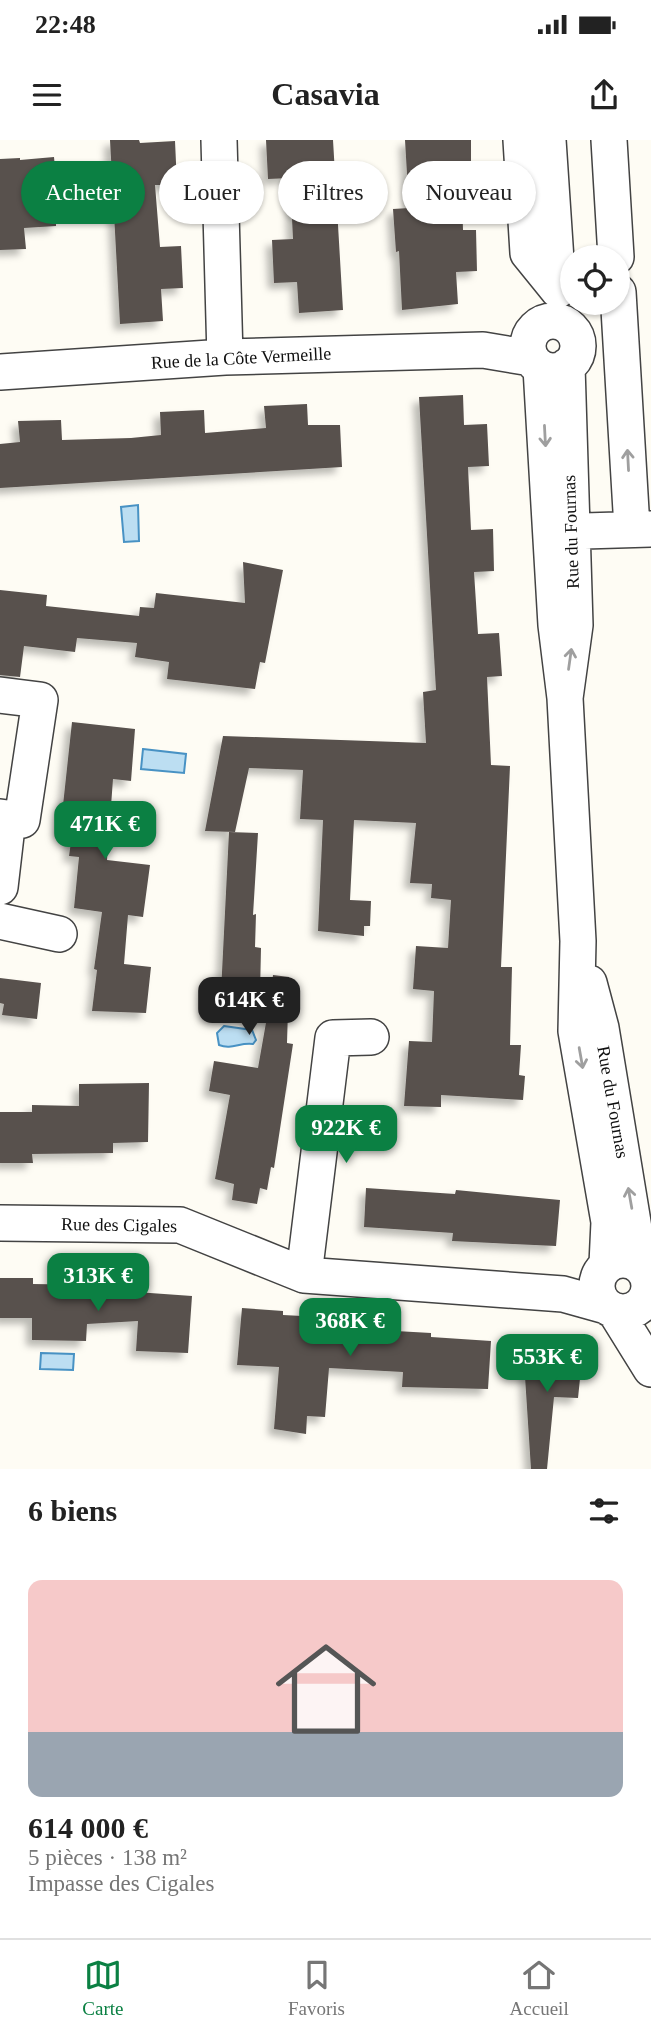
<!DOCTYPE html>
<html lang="fr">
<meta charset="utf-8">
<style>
body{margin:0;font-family:Georgia,serif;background:#f6f6f6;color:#222;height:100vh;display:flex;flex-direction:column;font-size:26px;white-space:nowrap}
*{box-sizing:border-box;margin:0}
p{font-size:23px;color:#767676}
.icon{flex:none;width:38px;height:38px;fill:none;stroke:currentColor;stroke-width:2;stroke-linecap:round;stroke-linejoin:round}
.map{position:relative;height:1329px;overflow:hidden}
.sheet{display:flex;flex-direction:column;background:#fff;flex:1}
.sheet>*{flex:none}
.hud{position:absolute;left:21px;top:21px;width:609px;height:63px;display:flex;gap:14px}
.fabs{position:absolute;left:560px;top:105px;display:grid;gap:14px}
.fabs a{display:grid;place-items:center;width:70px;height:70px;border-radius:50%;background:#fff;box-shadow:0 2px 5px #0004;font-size:35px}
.price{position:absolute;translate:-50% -60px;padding:0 16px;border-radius:14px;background:#0b8043;color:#fff;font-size:23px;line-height:46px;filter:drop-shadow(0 2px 4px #0008)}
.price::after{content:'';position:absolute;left:50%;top:42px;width:21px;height:16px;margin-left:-10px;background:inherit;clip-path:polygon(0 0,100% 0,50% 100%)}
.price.active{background:#222;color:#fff}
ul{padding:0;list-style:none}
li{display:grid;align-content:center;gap:14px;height:371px;padding:0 28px}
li+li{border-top:2px solid #e0e0e0}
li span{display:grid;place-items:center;height:217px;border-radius:14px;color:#555}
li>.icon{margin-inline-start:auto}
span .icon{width:126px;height:126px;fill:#fffc;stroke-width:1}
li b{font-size:30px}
h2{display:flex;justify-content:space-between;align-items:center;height:84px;padding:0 28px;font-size:30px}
.pill{padding:0 24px;border-radius:32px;background:#fff;box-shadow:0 2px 5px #0004;font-size:24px;line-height:63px}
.pill.active{background:#0b8043;color:#fff}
.status{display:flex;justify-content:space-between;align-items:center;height:49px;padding:0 35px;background:#fff;direction:ltr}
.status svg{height:19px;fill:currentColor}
header{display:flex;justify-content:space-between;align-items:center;height:91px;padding:0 28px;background:#fff;font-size:32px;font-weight:700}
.tab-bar{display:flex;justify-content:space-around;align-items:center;height:98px;border-top:2px solid #e0e0e0;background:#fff;font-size:19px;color:#767676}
.tab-bar a{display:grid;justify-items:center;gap:4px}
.tab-bar .active{color:#0b8043}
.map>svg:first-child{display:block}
.water{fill:#bcdef2;stroke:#4892c4;stroke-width:2}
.building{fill:#58514d;filter:url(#shadow)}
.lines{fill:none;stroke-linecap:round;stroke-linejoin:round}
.minor-casing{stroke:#434343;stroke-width:38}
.minor{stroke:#fff;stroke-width:35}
.oneway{stroke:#9f9f9f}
.labels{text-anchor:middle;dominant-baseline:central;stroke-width:7;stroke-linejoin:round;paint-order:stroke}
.street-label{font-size:18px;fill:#101010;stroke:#fff}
</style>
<div class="status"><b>22:48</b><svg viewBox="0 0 49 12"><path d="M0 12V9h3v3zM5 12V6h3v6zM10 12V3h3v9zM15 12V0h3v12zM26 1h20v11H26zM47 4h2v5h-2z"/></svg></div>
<header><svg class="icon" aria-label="menu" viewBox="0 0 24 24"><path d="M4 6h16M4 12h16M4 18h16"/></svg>Casavia<svg class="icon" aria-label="share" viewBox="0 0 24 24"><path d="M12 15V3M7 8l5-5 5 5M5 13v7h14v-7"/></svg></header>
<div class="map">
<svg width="651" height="1329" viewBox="0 0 651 1329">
<defs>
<filter id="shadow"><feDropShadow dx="-6" dy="6" stdDeviation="3.5" flood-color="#0004"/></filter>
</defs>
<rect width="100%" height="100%" fill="#fefcf4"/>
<path class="water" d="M138,365L139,401L124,402L121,367Z
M143,609L186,614L184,633L141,629Z
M224,886L252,890L256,900L253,904C240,902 232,910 219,905L217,893Z
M41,1213L74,1214L73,1230L40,1229Z"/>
<path class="building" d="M110,0H139L140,3L175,1L177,45H155L160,107L181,106L183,148L161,149L163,181L120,184Z
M266,0H333L343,170L299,173L297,142L274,143L272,100L293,99L290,38L268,39Z
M405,0H471V27L461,28L463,90H476L477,131L456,132L458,164L402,170L399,111L396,112L393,69L409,68Z
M54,17L58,59L56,60V86L24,88L26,109L0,110V19L20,18V20Z
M463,255L464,285L487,284L489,326L468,327L471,390L493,389L494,431L474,432L478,494L499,493L502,536L487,537L491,625L510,626L501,827H512L510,905H521L519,935L525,936L523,960L441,955V967L404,966L409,901L432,902L434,851L413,849L416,806L448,808L451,760L431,758L432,744L410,743L416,683L354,680L350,760L371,761L370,786H364V796L318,791L323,680L300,679L303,630L249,628L235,692L205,691L223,596L426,603L423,552L436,550L419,257Z
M307,264L308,285H340L342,327L0,348V304L20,302L18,281L61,280L62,300L131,298L161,295L160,272L204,270L205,293L266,288L264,266Z
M243,422L283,430L265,523L260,522L255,549L167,539L169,522L135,517L137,503L77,498L75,512L24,506L20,537L0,535V450L47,455L46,466L139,476L140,467L154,468L156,453L245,463Z
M72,582L135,589L131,641L113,639L107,720L150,725L143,777L128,775L124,824L151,827L146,873L92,871L97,830L94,829L102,772L74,768L79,717L69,716L72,695L60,693Z
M229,692L258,693L253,775L256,774L255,807L261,808L260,853H271L273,835L289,837L287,903L293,904L274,1028L271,1027L267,1050L260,1048L257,1064L232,1060L234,1044L215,1039L230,955L209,951L214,921L258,928L267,877L207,875L208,851L221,852Z
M0,838L41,843L37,879L2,875L4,864L0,863Z
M149,943L148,1002L113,1003V1013L32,1014L33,1023H0V972H32V965L79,966V944Z
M366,1048L455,1054L456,1050L560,1060L556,1106L452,1101L453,1093L364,1087Z
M0,1138H33V1144L94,1145V1149L192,1156L188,1213L136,1211L138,1181L87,1184L86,1201L32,1200V1178H0Z
M242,1168L283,1171V1175L378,1180V1190L431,1193V1197L491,1201L488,1249L402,1247L403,1232L329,1228L325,1277L307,1276L306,1294L274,1289L279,1227L237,1225Z
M523,1206L569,1209L581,1229L578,1258L554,1257L547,1329H531Z"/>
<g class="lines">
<g class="minor-casing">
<path id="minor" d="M219,0L225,217
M521,0L528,113L558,150
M548,0L558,150
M609,0L616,117
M618,152L632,388
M528 206a25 25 0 1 1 50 0a25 25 0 1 1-50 0Z
M541,228L556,485L565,558L575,485L567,226
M0,232L225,217L483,210L531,218
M551,392L651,389
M0,555L40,560L22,680L0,677
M565,558L578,801L576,891L609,1082L607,1124
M0,747L8,678
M0,781L59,794
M589,843L601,888L640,1125
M0,1083L180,1085L304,1135L563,1154L606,1166
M597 1146a26 26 0 1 1 52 0a26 26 0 1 1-52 0Z
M304,1135L333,898L371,897
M615,1171L651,1229"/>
</g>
<use href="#minor" class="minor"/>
</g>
<defs><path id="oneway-shaft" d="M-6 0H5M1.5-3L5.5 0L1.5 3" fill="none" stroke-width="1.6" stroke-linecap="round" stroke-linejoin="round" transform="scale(1.75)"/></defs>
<g class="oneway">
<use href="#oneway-shaft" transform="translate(545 296) rotate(87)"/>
<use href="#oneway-shaft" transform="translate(628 320) rotate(-93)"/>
<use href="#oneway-shaft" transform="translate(570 519) rotate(-82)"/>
<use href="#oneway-shaft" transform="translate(581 918) rotate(80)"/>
<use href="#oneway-shaft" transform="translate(630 1058) rotate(-100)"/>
</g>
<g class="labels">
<g class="street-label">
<text transform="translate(241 218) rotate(-3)">Rue de la Côte Vermeille</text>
<text transform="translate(571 392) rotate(-92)">Rue du Fournas</text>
<text transform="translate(613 962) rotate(80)">Rue du Fournas</text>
<text transform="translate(119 1085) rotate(1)">Rue des Cigales</text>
</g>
</g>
</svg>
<div class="fabs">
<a><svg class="icon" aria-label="locate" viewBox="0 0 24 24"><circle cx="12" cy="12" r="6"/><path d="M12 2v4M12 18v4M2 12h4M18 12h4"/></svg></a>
</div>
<b class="price" style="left:105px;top:721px">471K €</b>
<b class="price active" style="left:249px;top:897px">614K €</b>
<b class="price" style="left:346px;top:1025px">922K €</b>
<b class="price" style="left:98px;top:1173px">313K €</b>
<b class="price" style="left:350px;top:1218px">368K €</b>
<b class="price" style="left:547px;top:1254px">553K €</b>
<div class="hud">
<a class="pill active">Acheter</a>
<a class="pill">Louer</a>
<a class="pill">Filtres</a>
<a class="pill">Nouveau</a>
</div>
</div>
<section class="sheet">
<h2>6 biens<svg class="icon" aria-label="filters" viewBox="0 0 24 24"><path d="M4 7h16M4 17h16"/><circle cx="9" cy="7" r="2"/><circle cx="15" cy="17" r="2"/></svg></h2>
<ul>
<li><span style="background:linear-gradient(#f6c9c9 70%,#9aa5b1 0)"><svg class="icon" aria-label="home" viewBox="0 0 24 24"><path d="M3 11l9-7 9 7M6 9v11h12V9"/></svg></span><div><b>614 000 €</b><p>5 pièces · 138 m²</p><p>Impasse des Cigales</p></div></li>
</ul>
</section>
<nav class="tab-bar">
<a class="active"><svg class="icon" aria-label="map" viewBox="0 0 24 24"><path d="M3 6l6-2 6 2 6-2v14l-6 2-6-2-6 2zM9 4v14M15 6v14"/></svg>Carte</a>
<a><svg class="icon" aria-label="saved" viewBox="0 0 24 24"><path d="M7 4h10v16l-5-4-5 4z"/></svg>Favoris</a>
<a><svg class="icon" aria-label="home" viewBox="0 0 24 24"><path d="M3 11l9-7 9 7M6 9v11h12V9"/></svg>Accueil</a>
</nav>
